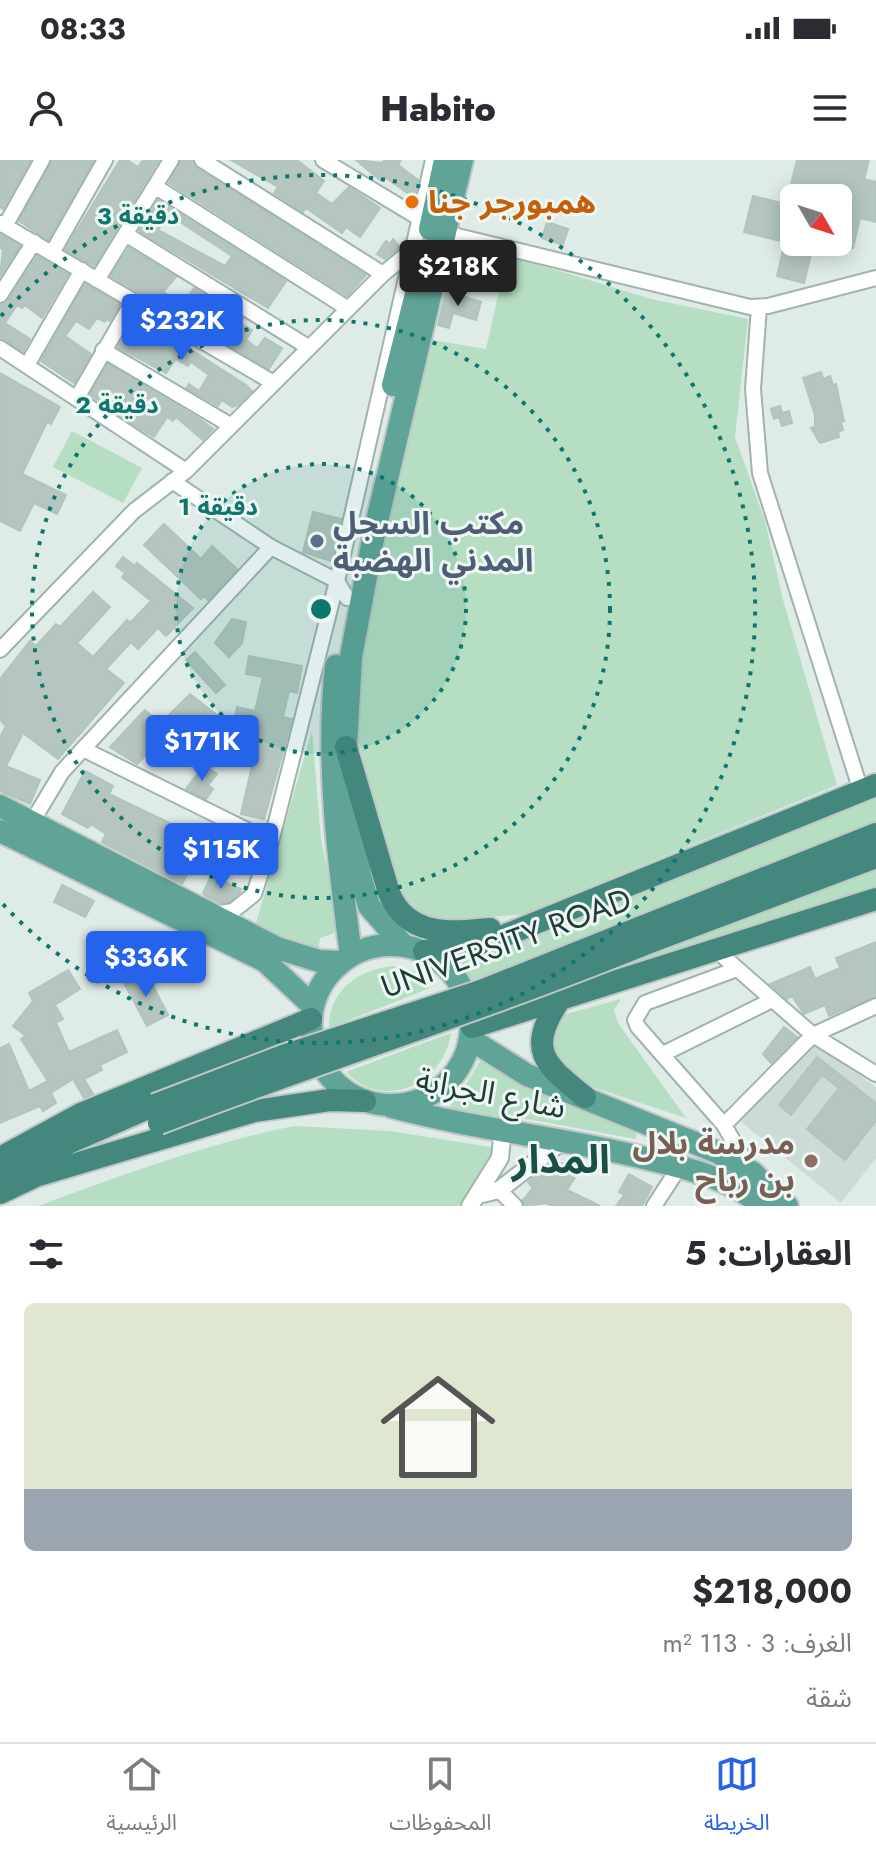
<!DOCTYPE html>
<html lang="ar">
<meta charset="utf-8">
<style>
body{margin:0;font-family:Jost,"Noto Sans Arabic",sans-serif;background:#f2f2f3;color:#2b2b33;direction:rtl;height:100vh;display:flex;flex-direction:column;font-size:30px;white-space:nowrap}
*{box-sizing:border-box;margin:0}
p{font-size:26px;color:#7c7c81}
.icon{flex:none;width:44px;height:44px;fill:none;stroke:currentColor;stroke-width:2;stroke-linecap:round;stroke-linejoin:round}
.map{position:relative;height:1046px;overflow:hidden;direction:ltr}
.details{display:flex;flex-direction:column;background:#fff;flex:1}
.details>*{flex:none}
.needle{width:52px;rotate:129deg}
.fabs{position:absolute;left:780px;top:24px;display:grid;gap:16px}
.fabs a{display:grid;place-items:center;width:72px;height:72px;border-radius:12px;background:#fff;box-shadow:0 4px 20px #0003;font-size:40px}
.price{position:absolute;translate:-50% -68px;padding:0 18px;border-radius:8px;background:#2563eb;color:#fff;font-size:26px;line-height:52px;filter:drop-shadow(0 2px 4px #0008)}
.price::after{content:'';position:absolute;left:50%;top:48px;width:24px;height:18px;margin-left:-12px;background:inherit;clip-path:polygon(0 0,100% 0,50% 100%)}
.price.current{background:#222;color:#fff}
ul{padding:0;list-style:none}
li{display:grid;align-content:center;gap:16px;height:424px;padding:0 24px}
li span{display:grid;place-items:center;height:248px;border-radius:12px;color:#555}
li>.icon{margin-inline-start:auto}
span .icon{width:144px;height:144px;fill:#fffc;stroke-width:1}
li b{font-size:34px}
h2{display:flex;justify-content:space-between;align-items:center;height:96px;padding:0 24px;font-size:34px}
.status{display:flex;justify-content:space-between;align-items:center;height:56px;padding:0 40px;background:#fff;direction:ltr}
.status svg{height:22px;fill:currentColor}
header{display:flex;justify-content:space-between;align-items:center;height:104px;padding:0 24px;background:#fff;font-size:36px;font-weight:800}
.tab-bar{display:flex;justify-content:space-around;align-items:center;height:112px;border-top:2px solid #e1e1e2;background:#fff;font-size:22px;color:#7c7c81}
.tab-bar a{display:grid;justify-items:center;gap:4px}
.tab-bar .current{color:#2563eb}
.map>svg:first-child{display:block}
.built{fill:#ccdbd5}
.green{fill:#b5dec3}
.building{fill:#b4c6bf;stroke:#b0c5be;stroke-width:2;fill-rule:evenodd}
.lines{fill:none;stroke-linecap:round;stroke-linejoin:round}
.minor-casing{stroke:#a1b3ae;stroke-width:18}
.tertiary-casing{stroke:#a1b3ae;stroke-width:20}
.primary-casing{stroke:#c0c8c7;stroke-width:26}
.trunk-casing{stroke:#c0c8c7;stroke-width:26}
.minor{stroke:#fff;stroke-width:14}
.tertiary{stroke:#fff;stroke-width:16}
.primary{stroke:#60a497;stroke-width:22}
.trunk{stroke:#44877c;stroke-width:22}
.trunk-bridge-casing{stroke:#c0c8c7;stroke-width:26;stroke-linecap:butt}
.trunk-bridge{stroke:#44877c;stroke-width:22}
.ring{fill:none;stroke:#0f766e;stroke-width:4;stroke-dasharray:4 8}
.food-dot{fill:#e8710a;stroke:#eff7f4;stroke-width:3}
.service-dot{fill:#5c6f8a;stroke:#eff7f4;stroke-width:3}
.education-dot{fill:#8d6e63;stroke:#eff7f4;stroke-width:3}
.labels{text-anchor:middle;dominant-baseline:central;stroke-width:6;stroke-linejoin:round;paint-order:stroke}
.food-label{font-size:32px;font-weight:bold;fill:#c56008;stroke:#eff7f4;text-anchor:start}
.service-label{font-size:32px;font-weight:bold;fill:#4e5e75;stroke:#eff7f4;text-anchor:start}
.street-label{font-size:32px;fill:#1f3c36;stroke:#eff7f4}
.education-label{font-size:32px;font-weight:bold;fill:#785e54;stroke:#eff7f4;text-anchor:end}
.district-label{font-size:40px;font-weight:bold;fill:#1a4f46;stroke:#eff7f4}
.centre{fill:#0f766e;stroke:#eff7f4;stroke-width:4}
.ring-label{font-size:24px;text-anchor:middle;font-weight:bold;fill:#0f766e;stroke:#eff7f4;stroke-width:6;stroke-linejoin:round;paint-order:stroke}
</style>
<div class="status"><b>08:33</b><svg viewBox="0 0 49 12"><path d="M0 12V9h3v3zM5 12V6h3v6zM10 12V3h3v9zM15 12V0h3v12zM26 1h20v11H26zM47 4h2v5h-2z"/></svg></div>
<header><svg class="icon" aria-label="menu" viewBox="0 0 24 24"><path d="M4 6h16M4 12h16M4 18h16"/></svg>Habito<svg class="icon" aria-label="person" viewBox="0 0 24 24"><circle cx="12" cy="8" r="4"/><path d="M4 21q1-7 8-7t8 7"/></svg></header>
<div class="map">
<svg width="876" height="1046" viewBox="0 0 876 1046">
<rect width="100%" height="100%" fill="#deebe6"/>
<path class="built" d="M811,876L876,928V998L841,1043L739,960Z"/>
<path class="green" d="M507,95L651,139L748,159L735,277L765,361L783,440L837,625L524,754L431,762L404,739L367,622L357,569L355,535L367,456L432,180L486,189Z
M72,271L142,308L123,343L53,307Z
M312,571L321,680L338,761L334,773L320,778L318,793L254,770Z
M876,632V669L469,824L454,803Z
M876,704V731L601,820L559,825Z
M393,806L417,812L430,828L329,868C328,831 359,809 393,806Z
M621,839L614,850L618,863L686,958L571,920L548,904L552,858Z
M451,873C444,924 384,952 346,912Z
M484,895L637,970L636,979L533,960L447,950L462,931Z
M294,966L390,971L490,987L495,997L459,1046H38C122,1015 206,984 294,966Z"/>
<path class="building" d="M0,0H31L3,49L0,47Z
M52,0H94L48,80L19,61Z
M120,0H127L138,7L143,0H159L94,106L65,90Z
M181,0H192L197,8L366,115L347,136L169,23Z
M231,0H297L324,21L316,33L332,44L349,27L380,48L360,77L346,67L342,73L306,48L303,52L274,33L278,27Z
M356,0L382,3L385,0H401L398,5L418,20L416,30L412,36L383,16L380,20Z
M797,0H869L864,19L876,22V62L860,58L853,88L838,85V38L833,33L810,28L808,38H794V82H814L804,123L777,116L785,82L744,72L753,36L786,44Z
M158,40L286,121L268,148L139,71ZM168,54L232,96L225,106L158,70Z
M547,62L568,69L563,85L542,78Z
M0,75L20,86L0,116L3,90L0,87Z
M393,79L400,87L385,99L377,94L386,81L390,84Z
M129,88L176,117L163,132L183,144L194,128L243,159L240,163L252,170L246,180L257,188L265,178L282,188L269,209L111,116Z
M37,96L68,114L42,158L25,145L22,148L17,145L5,163L30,179L23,191L0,177V145L8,140Z
M85,124L120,144L110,161L107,159L105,162L97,158L89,169L76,161L65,176L91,194L74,223L41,201Z
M446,131L481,142L476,160L453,153L449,168L438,165Z
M137,155L246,225L252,231L238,245L232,247L222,240L218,246L186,228L189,224L199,231L209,215L191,202L188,206L176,199L166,213L118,187Z
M108,204L198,258L213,269L203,280L176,257L173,261L167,257L154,277L136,266L90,235Z
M821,212L823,219L830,216L833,225L836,224L844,261L841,262L843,270L838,272L839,277L820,283L811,268L815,267V255L803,218Z
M0,213L60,247L51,264L47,262L22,314L66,335L57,354L34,343L20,371L0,361Z
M780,246L782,253L789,251L792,263L782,266L779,257L774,259L771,249Z
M313,352L341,359L331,401L303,392Z
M164,364L201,399L212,386L237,409L208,440L204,436L201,439L144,385Z
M123,397L135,406L137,403L193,448L166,476L158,468L138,489L131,482L106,509L124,523L58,599L23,573L6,606L40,620L30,644L0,631V577L6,566L0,560V519L30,481L36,486L56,464L60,467L93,432L110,447L77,483L93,497L127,460L130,463L151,441L122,417L125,413L116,406Z
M232,459L246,462L242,483L229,497L215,483Z
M195,492L225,525L216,533L186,500Z
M249,496L302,506L297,533L289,531L283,557L292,559L264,659L241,654L252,606L240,603L247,575L232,572L237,547L255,551L263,517L246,514Z
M190,534L223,560L213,573L208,569L196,583L166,558Z
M145,550L163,566L144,587L149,592L137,604L110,587Z
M204,605L217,614L208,625L213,629L206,639L186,629Z
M85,611L113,626L109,634L205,680L182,724L102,682L106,674L91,664L88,668L62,654Z
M212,672L256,695L250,714L201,688Z
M211,716L241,729L240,732L229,742L220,743L206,736L203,733Z
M62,725L94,741L85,757L54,742Z
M876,782V836L829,856L825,845L804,854L792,836L787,839L770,824L810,807L815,819L840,808L836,798Z
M68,810L80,829L55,845L63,859L56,863L69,892L117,870L127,892L100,905L102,910L84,919L93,934L84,938L73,919L51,933L56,943L43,951L40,946L0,963V888L9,884L29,931L48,921L21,879L26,876L13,866L33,841L29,833Z
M146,812L168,855L147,866L124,823Z
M784,867L797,877L771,903L763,894Z
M817,897L876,943V961L845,1000L807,969L839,928L822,915L791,955L779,945Z
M561,1003L581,1008L567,1030L600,1046H553L546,1043L525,1046L523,1040L533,1028L528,1022L543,1010Z
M629,1014L652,1027L642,1046H616L624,1035L619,1032Z"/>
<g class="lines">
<g class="minor-casing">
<path id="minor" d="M202,0L383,114
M323,0L419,58
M156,27L347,148
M0,63L272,222
M5,66L42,0
M445,73L750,147L768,146L876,118
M127,75L308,187
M52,93L105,0
M97,120L171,0
M0,135L34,82
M759,147L753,229L760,313L861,631
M0,188L186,311
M103,190L230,265
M27,205L82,110
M78,236L132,143
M172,321L271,387L337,421L347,438
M271,387L83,589L271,682
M0,490L134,351L186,311L383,114L413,89L425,91
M32,662L62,612L83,589
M213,754L233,751L254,734L271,682L337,421L433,0
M717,791L813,875L876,914
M737,809L645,843L635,860L638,867L724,965L750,1010
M663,894L772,840
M724,965L813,875L876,846
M499,1030L515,1046
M654,1046L680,1006"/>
</g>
<g class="tertiary-casing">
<path id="tertiary" d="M478,1035L499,1030L565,979
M470,1046L500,998L503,968"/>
</g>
<g class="primary-casing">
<path id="primary" d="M430,69L445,0
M393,225L416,134
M336,506C326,603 338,698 351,795
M0,646L277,788L319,801L342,802
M0,671L265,801L313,846
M403,785L369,746L360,715L346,587L351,497L374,374L462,0
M311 865a80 80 0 1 1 160 0a80 80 0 1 1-160 0Z
M470,879L527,915L717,992L753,1013L787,1046
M392,947C469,968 549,976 627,994C673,1005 725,1014 763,1046"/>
</g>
<g class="trunk-casing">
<path id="trunk" d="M346,587L389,733C407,777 450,773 490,769
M639,768L876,674
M645,784L876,697
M424,791L461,788L496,779L876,625
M558,842C527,891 544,904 585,937
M472,867L876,739
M0,998L81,954L311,859
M0,1013L155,945
M32,1017L254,951L330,940L365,941
M0,1033L46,1011"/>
</g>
<use href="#minor" class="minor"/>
<use href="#tertiary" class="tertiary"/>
<use href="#primary" class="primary"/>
<use href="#trunk" class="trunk"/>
<g class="trunk-bridge-casing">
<path id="trunk-bridge" d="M155,945L283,896L481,831L639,768
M159,963C320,901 485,849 645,784"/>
</g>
<use href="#trunk-bridge" class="trunk-bridge"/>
</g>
<circle cx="321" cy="449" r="145" fill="#0f766e" fill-opacity=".12"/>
<g class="ring">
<circle cx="321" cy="449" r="145"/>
<circle cx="321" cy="449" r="289"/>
<path d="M1 156A434 434 0 1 1 1 742"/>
</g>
<circle class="food-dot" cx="412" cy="42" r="8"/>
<circle class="service-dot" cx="317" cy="381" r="8"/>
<circle class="education-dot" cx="811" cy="1001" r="8"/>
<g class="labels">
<g class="food-label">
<text x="428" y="42">همبورجر جنا</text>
</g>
<g class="service-label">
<text x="333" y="363">مكتب السجل<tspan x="333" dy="37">المدني الهضبة</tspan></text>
</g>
<g class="street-label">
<text transform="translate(506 783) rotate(-20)">UNIVERSITY ROAD</text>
<text transform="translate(491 933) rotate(11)">شارع الجرابة</text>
</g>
<g class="education-label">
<text x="795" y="983">مدرسة بلال<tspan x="795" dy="37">بن رباح</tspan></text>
</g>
<g class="district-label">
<text x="561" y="999">المدار</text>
</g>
</g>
<circle cx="321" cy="449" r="12" class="centre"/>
<g class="ring-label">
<text x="138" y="64">3 دقيقة</text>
<text x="117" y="253">2 دقيقة</text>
<text x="218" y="355">1 دقيقة</text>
</g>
</svg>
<div class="fabs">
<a><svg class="needle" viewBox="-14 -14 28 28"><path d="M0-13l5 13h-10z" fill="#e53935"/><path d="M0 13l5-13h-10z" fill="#7c7c81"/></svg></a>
</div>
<b class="price current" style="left:458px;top:148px">$218K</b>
<b class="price" style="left:182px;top:202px">$232K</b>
<b class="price" style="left:202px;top:623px">$171K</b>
<b class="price" style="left:221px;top:731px">$115K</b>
<b class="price" style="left:146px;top:839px">$336K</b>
</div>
<section class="details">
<h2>العقارات: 5<svg class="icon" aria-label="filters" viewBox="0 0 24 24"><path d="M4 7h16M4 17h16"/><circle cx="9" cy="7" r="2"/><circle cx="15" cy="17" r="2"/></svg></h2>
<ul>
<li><span style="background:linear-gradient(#dfe7d0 75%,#9aa5b1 0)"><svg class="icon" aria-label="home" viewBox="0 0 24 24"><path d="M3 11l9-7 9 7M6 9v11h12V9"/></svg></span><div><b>$218,000</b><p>الغرف: 3 · 113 m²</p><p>شقة</p></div></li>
</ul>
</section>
<nav class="tab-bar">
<a class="current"><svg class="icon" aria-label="map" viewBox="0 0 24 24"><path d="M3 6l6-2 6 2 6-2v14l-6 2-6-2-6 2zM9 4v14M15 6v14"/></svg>الخريطة</a>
<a><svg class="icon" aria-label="saved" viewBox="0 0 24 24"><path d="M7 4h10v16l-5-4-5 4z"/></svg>المحفوظات</a>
<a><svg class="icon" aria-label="home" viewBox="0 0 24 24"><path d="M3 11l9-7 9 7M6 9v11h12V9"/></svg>الرئيسية</a>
</nav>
